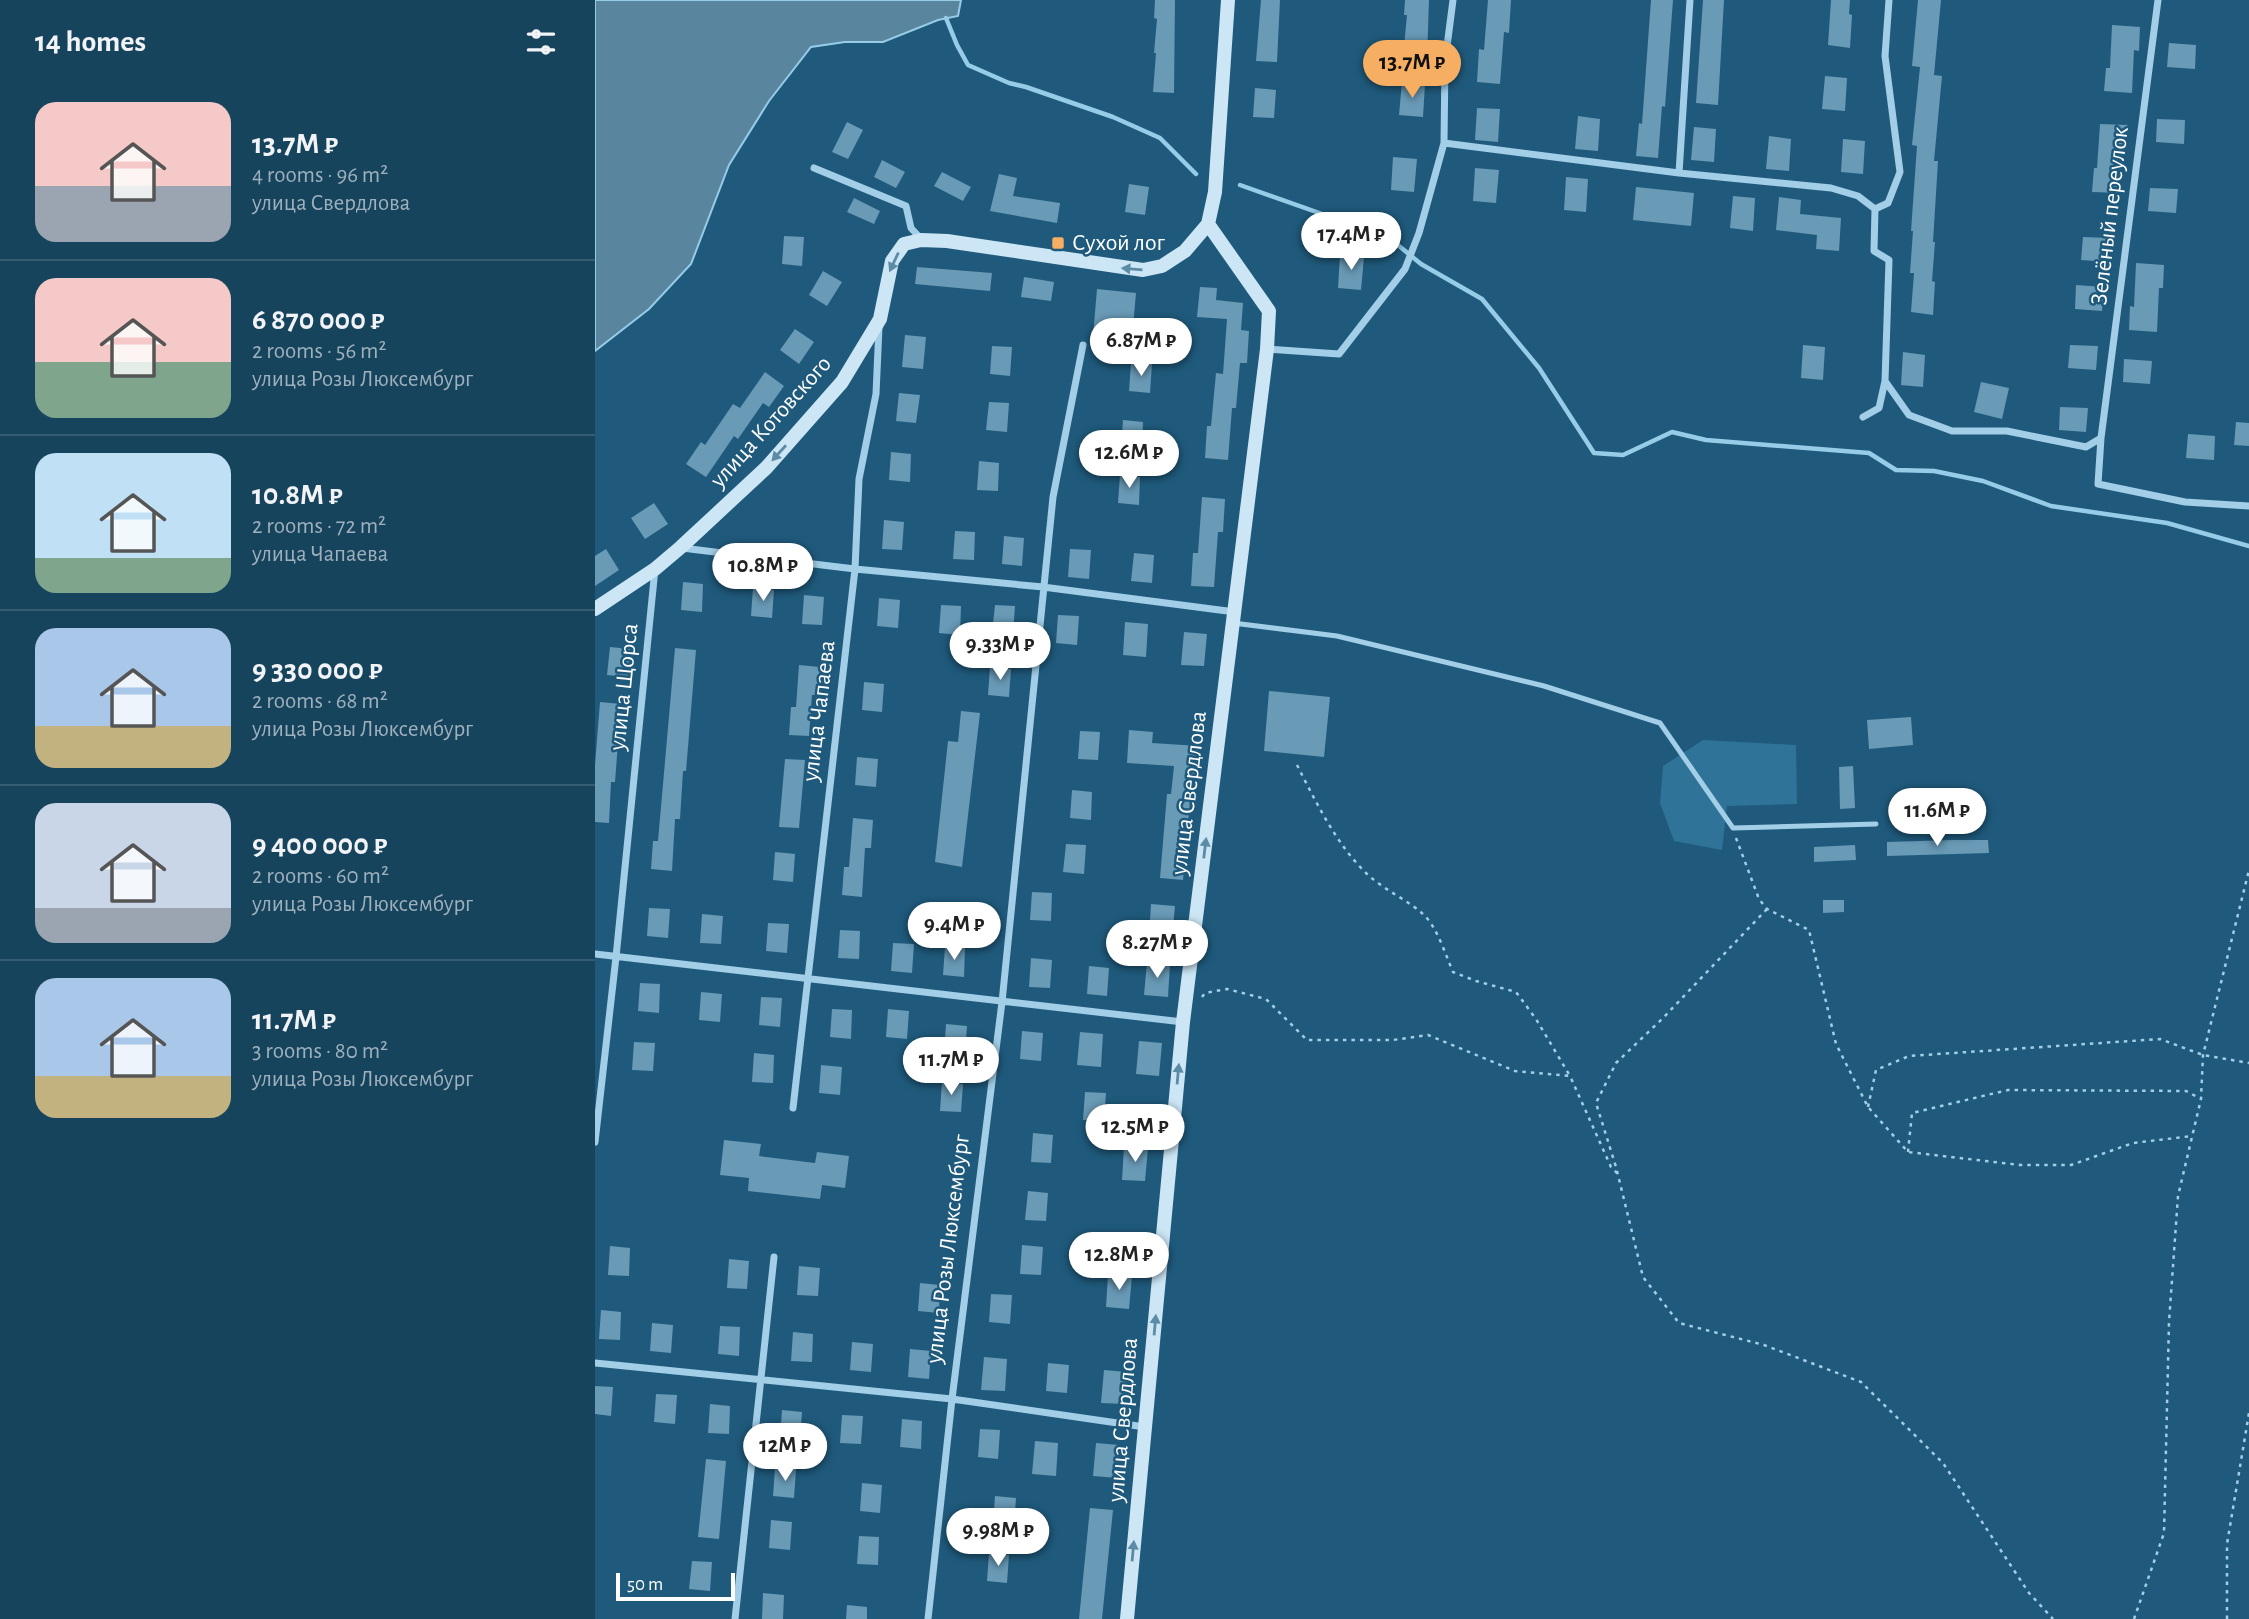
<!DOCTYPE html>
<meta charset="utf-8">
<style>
body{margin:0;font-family:"Alegreya Sans",sans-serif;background:#204b63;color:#f1f3f6;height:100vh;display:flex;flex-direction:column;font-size:26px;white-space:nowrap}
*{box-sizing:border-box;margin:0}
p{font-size:23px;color:#9eb0bc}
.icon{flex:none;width:38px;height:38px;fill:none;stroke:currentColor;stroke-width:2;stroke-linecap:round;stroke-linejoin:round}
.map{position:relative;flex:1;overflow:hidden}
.sheet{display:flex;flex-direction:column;background:#17445d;width:595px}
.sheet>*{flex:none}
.scale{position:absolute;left:21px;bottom:18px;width:119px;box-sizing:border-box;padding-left:7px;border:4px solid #fff;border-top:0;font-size:19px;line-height:24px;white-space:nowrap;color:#fff;-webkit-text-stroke:5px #1f5a7c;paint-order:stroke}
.price{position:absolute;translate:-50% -60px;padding:0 16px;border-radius:24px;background:#fff;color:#222;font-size:23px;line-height:46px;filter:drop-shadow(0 2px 4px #0008)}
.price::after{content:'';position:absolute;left:50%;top:42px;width:21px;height:16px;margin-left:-10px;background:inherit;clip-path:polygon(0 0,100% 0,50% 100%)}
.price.selected{background:#f5ae62;color:#111}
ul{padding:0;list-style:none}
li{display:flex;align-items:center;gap:21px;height:175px;padding:0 35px}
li+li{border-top:2px solid #365c72}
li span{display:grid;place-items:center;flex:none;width:196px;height:140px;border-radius:21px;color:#555}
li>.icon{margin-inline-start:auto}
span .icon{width:84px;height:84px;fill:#fffc;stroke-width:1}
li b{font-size:30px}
h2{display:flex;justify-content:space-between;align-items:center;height:84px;padding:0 35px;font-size:30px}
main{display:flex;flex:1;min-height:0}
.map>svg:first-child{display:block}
.green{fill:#2f7399}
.water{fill:#5a859f;stroke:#96cce8;stroke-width:2}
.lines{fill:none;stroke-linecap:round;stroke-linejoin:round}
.stream{stroke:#96cce8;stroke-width:4.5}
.building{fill:#699ab6}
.path{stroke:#a2cee7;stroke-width:2.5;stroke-dasharray:3.5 5;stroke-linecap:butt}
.lane{stroke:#a2cee7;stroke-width:5}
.street{stroke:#a2cee7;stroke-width:7}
.secondary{stroke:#cce6f5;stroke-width:14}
.oneway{fill:#5c8ba6}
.poi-dot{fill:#f5ae62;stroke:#1f5a7c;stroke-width:2.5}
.labels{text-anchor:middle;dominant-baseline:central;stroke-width:5;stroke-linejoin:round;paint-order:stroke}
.street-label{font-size:24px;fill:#fff;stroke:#1f5a7c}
.poi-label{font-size:24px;fill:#fff;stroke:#1f5a7c;text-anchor:start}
</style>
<main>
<section class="sheet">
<h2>14 homes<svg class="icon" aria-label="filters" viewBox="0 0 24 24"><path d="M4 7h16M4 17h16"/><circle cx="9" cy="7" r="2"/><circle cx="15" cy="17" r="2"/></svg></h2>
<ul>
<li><span style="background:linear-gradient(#f6c9c9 60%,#9aa5b1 0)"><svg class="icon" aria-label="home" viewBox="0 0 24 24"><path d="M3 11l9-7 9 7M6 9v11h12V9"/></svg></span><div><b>13.7M ₽</b><p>4 rooms · 96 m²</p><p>улица Свердлова</p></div></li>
<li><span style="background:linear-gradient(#f6c9c9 60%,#7fa58c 0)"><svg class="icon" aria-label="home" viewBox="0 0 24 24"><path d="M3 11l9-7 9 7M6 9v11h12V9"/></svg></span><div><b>6 870 000 ₽</b><p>2 rooms · 56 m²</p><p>улица Розы Люксембург</p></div></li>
<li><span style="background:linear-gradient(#bfe0f5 75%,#7fa58c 0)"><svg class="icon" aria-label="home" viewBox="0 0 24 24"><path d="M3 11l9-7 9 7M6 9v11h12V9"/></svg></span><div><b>10.8M ₽</b><p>2 rooms · 72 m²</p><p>улица Чапаева</p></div></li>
<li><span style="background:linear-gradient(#a9c7e8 70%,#c2b280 0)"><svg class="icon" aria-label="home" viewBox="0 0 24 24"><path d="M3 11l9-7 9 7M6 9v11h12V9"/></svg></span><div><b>9 330 000 ₽</b><p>2 rooms · 68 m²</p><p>улица Розы Люксембург</p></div></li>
<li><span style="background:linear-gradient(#c9d6e8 75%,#9aa5b1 0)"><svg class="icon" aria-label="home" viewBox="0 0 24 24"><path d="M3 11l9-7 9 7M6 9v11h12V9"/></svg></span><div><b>9 400 000 ₽</b><p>2 rooms · 60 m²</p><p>улица Розы Люксембург</p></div></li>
<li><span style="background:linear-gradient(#a9c7e8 70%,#c2b280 0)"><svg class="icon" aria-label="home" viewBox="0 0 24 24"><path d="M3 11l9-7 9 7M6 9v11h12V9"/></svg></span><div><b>11.7M ₽</b><p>3 rooms · 80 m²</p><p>улица Розы Люксембург</p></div></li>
</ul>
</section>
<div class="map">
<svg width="1654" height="1619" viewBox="0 0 1654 1619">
<rect width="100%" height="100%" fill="#1f5a7c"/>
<path class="green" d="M1108,740L1201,745L1202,804L1132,806L1127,850L1079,841L1065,803L1068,766Z"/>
<path class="water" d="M0,0H366L363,16L343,20L288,42H250L216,47L174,101L134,165L96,264L54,309L0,351Z"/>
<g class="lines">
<path class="stream" d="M351,18L362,45L373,65L414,83L431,87L518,117L565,138L601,174
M645,185L764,227L804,246L826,264L887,299L944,368L999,453L1028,455L1077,432L1111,440L1274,453L1301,470L1339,471L1388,481L1456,506L1572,523L1654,546"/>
</g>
<path class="building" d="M560,0H580L579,93L558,92L561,53H559L562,19L559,18Z
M666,0H685L682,62L661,61Z
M810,0H834L832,59L808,57L812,15H809Z
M893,0H916L914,33L909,32L905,84L882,82L884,49L889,50Z
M1056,0H1078L1070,107L1067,106L1063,158L1041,156L1044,123L1047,124Z
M1108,0H1129L1123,105L1101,103Z
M1236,0H1255L1254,14L1257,15L1255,48L1233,45Z
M1323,0H1346L1339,75L1347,76L1339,161H1343L1338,242H1340L1337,281L1340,282L1338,315L1316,312L1319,273H1315L1318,231H1316L1322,146L1317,145L1325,67L1317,66Z
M1517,25L1545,27L1544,51L1539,50L1537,93L1509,91L1511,68H1515Z
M1574,43L1601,45L1600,69L1572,67Z
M1230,76L1252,78L1250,111L1227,109Z
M807,82L830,84L828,117L804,115Z
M660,88L681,90L679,118L658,117Z
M882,108L905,109L903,142L880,140Z
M983,116L1005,119L1003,151L980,149Z
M1562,119L1590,120L1589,144L1561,142Z
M252,122L268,130L253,159L237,152Z
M1505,124L1533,125L1531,149H1528L1525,193L1497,192L1499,168H1502Z
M1099,127L1121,129L1119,162L1096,160Z
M1174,136L1196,139L1194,171L1171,169Z
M1248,139L1270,141L1268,174L1246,172Z
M798,157L822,159L819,192L796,190Z
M287,160L310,172L301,188L279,177Z
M880,168L904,170L901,203L878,201Z
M347,172L376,187L368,201L339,186Z
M404,174L422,178L418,196L465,203L462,223L395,211Z
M971,177L993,179L991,212L969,210Z
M534,184L554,187L550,215L530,212Z
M1041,187L1099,193L1096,226L1038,220Z
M1555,188L1583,189L1581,213L1553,211Z
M1138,196L1160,198L1158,231L1135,228Z
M1184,197L1206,200L1205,214L1246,218L1244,251L1221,249L1222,235L1181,230Z
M259,198L285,211L279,224L252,212Z
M189,236L209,237L207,266L187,264Z
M1488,237L1515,238L1514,262L1486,260Z
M745,255L769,257L766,290L743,288Z
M1541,263L1569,265L1568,288H1564L1562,332L1534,330L1535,306L1539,307Z
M322,267L397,273L395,291L320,284Z
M228,271L247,282L232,306L214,295Z
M429,277L459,282L456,301L426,297Z
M1481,285L1509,287L1507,311L1480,309Z
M605,287L622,288L621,300L648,303L646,330L654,331L652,363H645L641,408H637L633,460L610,458L612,426H616L621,373L628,374L632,319L602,317Z
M502,289L541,293L537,339L498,336Z
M200,329L219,342L204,364L185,350Z
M310,335L331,337L328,369L307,367Z
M1208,345L1230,347L1228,380L1206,378Z
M1475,345L1503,346L1501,370L1473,368Z
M397,346L417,347L415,376L395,374Z
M1308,352L1330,355L1328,387L1306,385Z
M1529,359L1557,361L1555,384L1528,382Z
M536,363L557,364L555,393L534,391Z
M170,372L189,386L174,407L168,403L143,439L139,436L111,477L91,464L106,442L110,445L138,404L145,408Z
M1386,382L1414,388L1407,419L1379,412Z
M304,393L325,395L321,423L301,421Z
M394,402L414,403L412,432L391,430Z
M1465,407L1493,408L1491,432L1464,430Z
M528,420L548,422L547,450L526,448Z
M1641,422L1654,423V446L1639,445Z
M1593,434L1620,436L1619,460L1591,458Z
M296,452L316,454L315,482L294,480Z
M384,461L404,463L403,491L382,490Z
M525,475L545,477L544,505L523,503Z
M607,497L630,499L628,532H623L619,587L596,586L598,553H603Z
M59,503L73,524L50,539L36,518Z
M289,520L309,522L307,550L287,549Z
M360,531L380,532L379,560L358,559Z
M409,536L429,538L427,566L407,564Z
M11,549L24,570L0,586V556Z
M475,549L496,550L494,579L473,577Z
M539,553L559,555L557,583L536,581Z
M88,582L108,584L107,612L86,610Z
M158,588L179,590L177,618L156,616Z
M209,595L229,597L227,625L207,624Z
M284,598L305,600L303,628L282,626Z
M346,605L366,606L365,635L344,633Z
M400,605L420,606L418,634L397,633Z
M463,615L484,616L482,645L461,643Z
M530,622L553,624L551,657L528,655Z
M589,632L612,634L609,666L586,665Z
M15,647L35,649L33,677L12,675Z
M80,648L101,650L91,771H88L85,819H80L77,871L56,869L58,841H63Z
M204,665L225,667L223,695H217L214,736L194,735L196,707H201Z
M395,667L416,669L414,697L393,695Z
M269,682L289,684L287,712L267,710Z
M674,691L735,697L729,757L669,751Z
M5,702L26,704L20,782H16L14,823L0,822V765Z
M366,711L385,713L367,867L340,862L353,741L363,742Z
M1316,717L1318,745L1274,749L1272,720Z
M534,730L558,732L557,743L604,746L601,779H597L588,880L565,878L572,794H576L579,766L532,763Z
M485,731L505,732L503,760L483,759Z
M262,757L283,759L281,787L260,785Z
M190,759L210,760L204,828L184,827Z
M1258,766L1260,808L1245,809L1244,767Z
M477,790L497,792L496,820L475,818Z
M258,818L278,820L276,848H270L267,897L247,895L249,867H254Z
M1357,840H1393L1394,853L1292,856V842Z
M471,844L491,845L489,874L468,872Z
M1260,845L1261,860L1219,862V847Z
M180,852L200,854L198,882L178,880Z
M437,892L457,893L456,921L435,920Z
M1228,900H1249V912L1228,913Z
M556,904L580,906L577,939L554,937Z
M54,908L75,909L73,938L52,936Z
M107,914L128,916L126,944L105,943Z
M173,923L194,924L192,953L171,951Z
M245,930L265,931L264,959L243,958Z
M298,943L319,944L317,973L296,971Z
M350,947L370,948L369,977L348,975Z
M436,958L457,960L455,988L434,987Z
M552,962L575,964L573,997L549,995Z
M494,966L514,968L512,996L492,994Z
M45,983L65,984L64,1013L43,1011Z
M106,992L127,994L125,1022L104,1020Z
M166,997L187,998L185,1027L164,1025Z
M237,1009L257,1010L256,1039L235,1037Z
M293,1009L314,1011L312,1039L291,1037Z
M351,1024L372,1026L370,1054L349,1053Z
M427,1031L448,1033L446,1061L425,1059Z
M485,1032L508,1034L506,1067L482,1065Z
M544,1041L567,1043L564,1076L541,1074Z
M39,1042L60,1043L58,1071L37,1070Z
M159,1053L179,1055L178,1083L157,1082Z
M226,1065L247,1067L245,1095L224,1093Z
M347,1082L368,1084L366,1112L345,1111Z
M490,1092L511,1093L509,1121L488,1120Z
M438,1133L458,1135L456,1163L436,1162Z
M129,1140L166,1144L164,1156L220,1163L222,1152L254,1156L250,1188L227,1185L225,1199L153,1191L154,1178L125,1175Z
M529,1147L553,1148L550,1181L527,1180Z
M433,1191L453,1193L451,1221L430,1220Z
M427,1245L448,1247L446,1275L425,1274Z
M15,1246L35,1248L34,1276L13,1275Z
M134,1259L154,1261L152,1289L132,1288Z
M204,1266L225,1268L223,1296L202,1295Z
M513,1275L537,1276L534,1309L511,1307Z
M325,1283L345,1285L344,1313L323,1311Z
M396,1294L417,1295L415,1324L394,1322Z
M6,1310L26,1312L25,1340L4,1339Z
M57,1323L78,1325L76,1353L55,1351Z
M125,1326L145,1327L144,1356L123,1354Z
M198,1332L218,1334L217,1362L196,1361Z
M257,1342L278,1344L276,1372L255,1370Z
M315,1349L336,1351L334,1379L313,1377Z
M389,1357L412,1359L410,1391L386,1390Z
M453,1363L474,1365L472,1393L451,1391Z
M509,1370L532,1372L530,1404L506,1403Z
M0,1386L18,1387L16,1416L0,1414Z
M61,1394L82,1395L80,1424L59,1422Z
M115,1404L135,1406L134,1434L113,1433Z
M187,1410L207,1412L205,1440L185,1438Z
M247,1415L268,1416L266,1444L245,1443Z
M307,1419L327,1421L326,1449L305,1447Z
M385,1429L405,1430L403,1459L383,1457Z
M440,1441L463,1443L461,1476L437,1474Z
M501,1443L524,1445L522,1478L498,1476Z
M111,1459L131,1461L124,1539L103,1537Z
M180,1468L201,1469L199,1498L178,1496Z
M267,1483L287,1485L285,1513L265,1511Z
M400,1496L421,1498L419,1526L398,1525Z
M495,1508L518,1510L507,1619H484Z
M176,1520L197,1522L195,1550L174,1548Z
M264,1536L284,1537L283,1565L262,1564Z
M394,1553L414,1555L412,1583L392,1581Z
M97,1561L117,1562L115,1591L94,1589Z
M168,1593L189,1595L188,1619H167Z
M252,1605L272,1607V1619H251Z"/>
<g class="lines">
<path class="path" d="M702,765C721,802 741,844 772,874C789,890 813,900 829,915C842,927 851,956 858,972L881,981L921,992L941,1019L975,1076
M1141,838L1164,899L1172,909L1214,930L1241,1044L1273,1107L1313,1152L1425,1165H1476L1538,1143L1597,1136
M1172,909L1068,1018L1021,1063L1001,1103L1021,1167L1048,1277L1084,1323L1169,1345L1266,1382L1348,1463L1434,1593L1458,1619
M607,997L610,993L632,989L671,999L712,1040H798L833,1035L920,1071L975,1076L1016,1167L1022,1173
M1273,1107L1281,1070L1314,1056L1565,1039L1608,1055L1654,1063
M1313,1152L1317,1113L1413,1090L1591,1091L1606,1099
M1539,1619L1569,1533L1574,1322L1583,1196L1606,1099L1608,1055L1654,870
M1632,1619V1544L1654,1413"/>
<path class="lane" d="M638,623L742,636L949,686L1065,723L1138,828L1281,824"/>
<path class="street" d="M849,143L1084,173L1236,188L1263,196L1280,209
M219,168L311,206L316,228L326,239
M1084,173L1095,0
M672,349L744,354L810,269L824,233L849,143L850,62L858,0
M1290,381L1294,260L1279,251L1280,209L1293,203L1305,172L1290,56L1294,0
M1268,417L1284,408L1290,381L1314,415L1357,431H1412L1491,447L1506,438L1503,484L1590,502L1654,506
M1506,438L1563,0
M87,548L260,569L448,587L640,612
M0,954L588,1022
M198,1108L260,569L264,479L281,394L284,327
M0,1142L21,957L60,569
M0,1363L357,1399L550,1427
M140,1619L179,1257
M333,1619L357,1399L407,1002L458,497L488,345"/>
<path class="secondary" d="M0,609L60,569L86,547L171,468L247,382L285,319L297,261L309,244L326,240L352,241L548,270L567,266L590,251L613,224L620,192L633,0
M532,1619L588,1022L672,349L674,311L613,224"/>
</g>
<defs><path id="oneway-solid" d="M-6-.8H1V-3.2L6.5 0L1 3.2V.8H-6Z" transform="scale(1.75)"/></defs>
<g class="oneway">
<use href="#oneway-solid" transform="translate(299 262) rotate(115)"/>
<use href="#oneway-solid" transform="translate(537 269) rotate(-175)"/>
<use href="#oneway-solid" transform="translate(184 453) rotate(132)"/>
<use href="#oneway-solid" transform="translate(610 848) rotate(-83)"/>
<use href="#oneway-solid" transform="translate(583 1074) rotate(-85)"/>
<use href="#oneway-solid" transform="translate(560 1325) rotate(-85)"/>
<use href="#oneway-solid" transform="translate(538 1551) rotate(-85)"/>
</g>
<rect class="poi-dot" x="456" y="236" width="14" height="14" rx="3.5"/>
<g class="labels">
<g class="street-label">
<text transform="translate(1515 216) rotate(-83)">Зелёный переулок</text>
<text transform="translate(176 422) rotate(-48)">улица Котовского</text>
<text transform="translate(29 687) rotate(-84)">улица Щорса</text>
<text transform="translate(224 711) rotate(-83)">улица Чапаева</text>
<text transform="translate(594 793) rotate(-83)">улица Свердлова</text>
<text transform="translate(353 1249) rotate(-83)">улица Розы Люксембург</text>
<text transform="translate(528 1420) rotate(-85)">улица Свердлова</text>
</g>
<g class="poi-label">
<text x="477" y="243">Сухой лог</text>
</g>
</g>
</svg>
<div class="scale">50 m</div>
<b class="price selected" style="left:817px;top:100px">13.7M ₽</b>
<b class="price" style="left:756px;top:272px">17.4M ₽</b>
<b class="price" style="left:546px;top:378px">6.87M ₽</b>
<b class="price" style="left:534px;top:490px">12.6M ₽</b>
<b class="price" style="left:168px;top:603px">10.8M ₽</b>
<b class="price" style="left:405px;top:682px">9.33M ₽</b>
<b class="price" style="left:1342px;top:848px">11.6M ₽</b>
<b class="price" style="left:359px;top:962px">9.4M ₽</b>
<b class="price" style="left:562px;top:980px">8.27M ₽</b>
<b class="price" style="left:356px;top:1097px">11.7M ₽</b>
<b class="price" style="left:540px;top:1164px">12.5M ₽</b>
<b class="price" style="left:524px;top:1292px">12.8M ₽</b>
<b class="price" style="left:190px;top:1483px">12M ₽</b>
<b class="price" style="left:403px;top:1568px">9.98M ₽</b>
</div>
</main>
